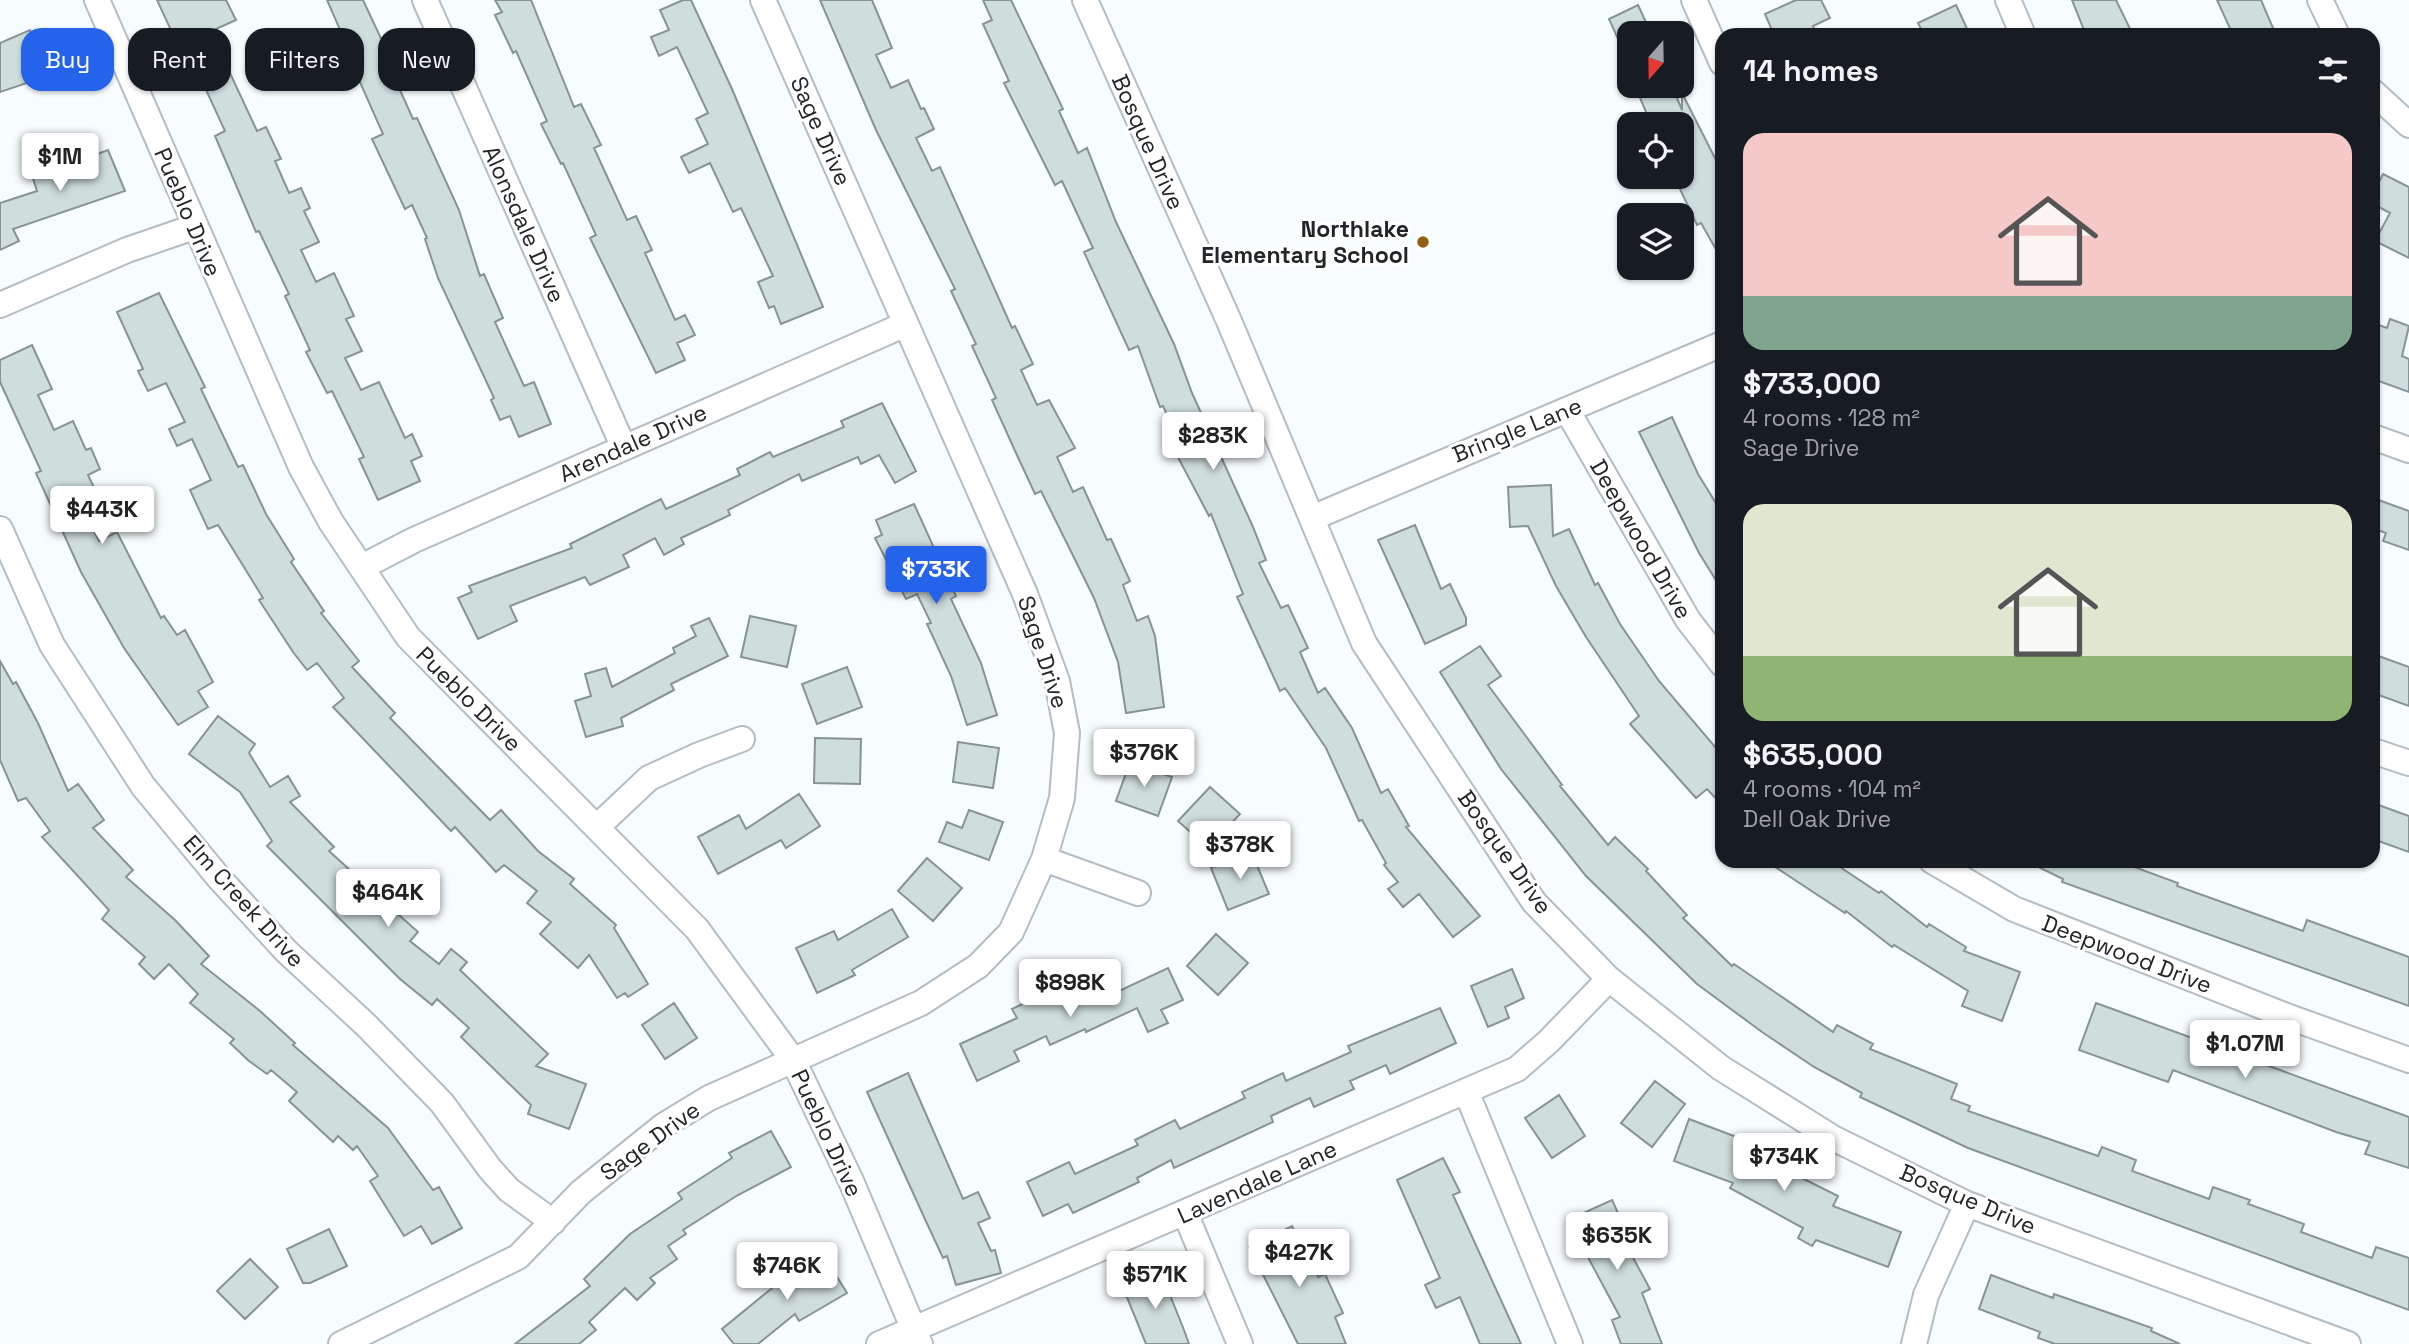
<!DOCTYPE html>
<meta charset="utf-8">
<style>
body{margin:0;font-family:"Space Grotesk",sans-serif;background:#20242c;color:#f1f3f6;height:100vh;display:flex;flex-direction:column;font-size:26px;white-space:nowrap}
*{box-sizing:border-box;margin:0}
p{font-size:23px;color:#9ea1a6}
.icon{flex:none;width:38px;height:38px;fill:none;stroke:currentColor;stroke-width:2;stroke-linecap:round;stroke-linejoin:round}
.map{position:relative;flex:1;overflow:hidden}
.side{position:absolute;left:1715px;top:28px;width:665px;height:840px;display:flex;flex-direction:column;background:#171b24;border-radius:21px;box-shadow:0 2px 5px #0004}
.side>*{flex:none}
.guide{position:absolute;left:21px;top:28px;width:665px;height:63px;display:flex;gap:14px}
.needle{width:46px;rotate:200deg}
.fabs{position:absolute;left:1617px;top:21px;display:grid;gap:14px}
.fabs a{display:grid;place-items:center;width:77px;height:77px;border-radius:14px;background:#171b24;box-shadow:0 2px 5px #0004;font-size:35px}
.price{position:absolute;translate:-50% -60px;padding:0 16px;border-radius:7px;background:#fff;color:#222;font-size:23px;line-height:46px;filter:drop-shadow(0 2px 4px #0008)}
.price::after{content:'';position:absolute;left:50%;top:42px;width:21px;height:16px;margin-left:-10px;background:inherit;clip-path:polygon(0 0,100% 0,50% 100%)}
.price.on{background:#2563eb;color:#fff}
ul{padding:0;list-style:none}
li{display:grid;align-content:center;gap:14px;height:371px;padding:0 28px}
li span{display:grid;place-items:center;height:217px;border-radius:21px;color:#555}
li>.icon{margin-inline-start:auto}
span .icon{width:126px;height:126px;fill:#fffc;stroke-width:1}
li b{font-size:30px}
h2{display:flex;justify-content:space-between;align-items:center;height:84px;padding:0 28px;font-size:30px}
.pill{padding:0 24px;border-radius:21px;background:#171b24;box-shadow:0 2px 5px #0004;font-size:24px;line-height:63px}
.pill.on{background:#2563eb;color:#fff}
.map>svg:first-child{display:block}
.building{fill:#cfdddd;stroke:#879394;stroke-width:2}
.lines{fill:none;stroke-linecap:round;stroke-linejoin:round}
.street-casing{stroke:#b3bdc3;stroke-width:28}
.street{stroke:#fff;stroke-width:24}
.poi-dot{fill:#936013;stroke:#fff;stroke-width:2.5}
.labels{text-anchor:middle;dominant-baseline:central;stroke-width:6;stroke-linejoin:round;paint-order:stroke}
.street-label{font-size:23px;fill:#212527;stroke:#fff}
.poi-label{font-size:23px;font-weight:bold;fill:#212527;stroke:#fff;text-anchor:end}
</style>
<div class="map">
<svg width="2409" height="1344" viewBox="0 0 2409 1344">
<rect width="100%" height="100%" fill="#f7fcfe"/>
<path class="building" d="M157,0H226L236,20L216,29L228,53L222,56L257,131L266,127L281,159L275,161L289,193L301,188L310,208L304,211L319,242L301,250L316,282L334,273L354,316L346,319L362,351L345,358L361,390L379,382L405,438L412,434L422,456L411,461L420,481L378,500L359,459L364,457L332,391L327,393L306,352L310,350L285,296L289,294L259,231L256,232L215,136L225,131L196,68L185,73L165,31L170,28Z
M327,0H363L386,49L382,50L413,119L417,118L459,210L480,276L484,274L503,318L495,322L524,386L534,382L551,424L519,437L510,416L500,420L491,400L494,398L438,278L425,239L427,238L412,205L405,209L372,139L383,134L352,64L344,68L329,37L341,32Z
M495,0H531L574,107L581,104L601,145L594,148L627,220L636,216L652,250L645,253L675,320L685,315L695,335L677,343L685,360L656,373L590,238L596,235L563,163L561,164L541,124L547,121L516,51L513,53L495,15L502,12Z
M683,0H691L732,89L823,307L781,324L774,306L769,308L758,282L773,276L741,208L733,212L710,163L689,173L681,157L708,144L696,119L708,113L677,47L659,56L651,37L669,30L660,10Z
M820,0H872L892,48L876,55L891,88L908,80L921,109L924,108L934,129L916,138L932,171L940,167L1012,328L1015,326L1033,364L1021,370L1037,405L1049,400L1075,448L1057,457L1073,492L1083,487L1107,540L1111,539L1130,581L1123,585L1137,621L1148,616L1155,636L1164,707L1126,713L1118,662L1094,598L1041,491L1035,494L1016,453L992,400L996,398L972,346L976,344L951,291L955,289L876,130Z
M983,0H1011L1063,109L1059,111L1078,153L1087,148L1116,222L1174,344L1192,393L1253,527L1266,560L1259,563L1281,608L1288,605L1308,648L1300,652L1318,693L1325,688L1352,728L1381,793L1388,789L1409,826L1406,827L1480,916L1453,937L1419,894L1403,907L1388,889L1398,882L1384,865L1386,863L1362,820L1359,821L1326,748L1285,688L1280,691L1237,597L1243,594L1211,514L1209,516L1172,446L1180,442L1163,406L1160,407L1138,346L1129,350L1084,252L1093,248L1062,181L1055,185L1004,83L1009,81L983,24L992,20Z
M1796,0H1821L1830,18L1813,26L1818,35H1774L1765,14Z
M2072,0H2116L2133,35H2086Z
M2217,0H2261L2276,35H2233Z
M1638,5L1651,33H1629V63L1609,19Z
M1956,5L1970,35H1924L1918,23Z
M30,30L45,64L28,71L33,81L0,92V43Z
M1635,86H1672L1682,110V93L1722,172V260L1701,223L1697,225L1679,187L1691,181L1682,162V124H1651Z
M108,150L125,191L13,229L19,241L0,250V203L37,191L31,172L48,166L50,172Z
M2383,174L2409,187V258L2375,241L2390,213L2373,204V194Z
M159,293L205,387L201,389L238,467L243,465L266,514L294,559L291,562L324,611L321,613L359,661L352,667L395,713L390,718L490,820L501,810L538,851L574,879L570,884L616,925L614,928L648,984L628,997L625,993L617,998L589,955L578,968L540,934L551,922L527,903L537,891L504,865L496,872L455,827L451,831L333,707L344,698L317,663L307,670L293,652L259,600L263,598L218,525L208,529L190,490L211,480L192,439L177,446L169,429L185,422L166,383L148,391L138,371L143,369L117,312Z
M2390,319L2409,326L2402,356L2409,359V392L2373,379V323L2387,328Z
M32,345L52,389L38,395L54,430L73,421L86,450L91,448L100,469L88,475L98,496L81,504L99,541L117,532L161,618L164,616L177,635L185,630L213,682L198,691L208,707L178,725L124,648L81,572L36,473L41,471L0,382V360Z
M882,403L916,471L895,483L879,455L861,464L858,457L802,481L799,474L728,510L730,515L681,538L684,544L664,555L655,538L623,555L629,567L590,585L585,577L510,606L517,621L478,639L458,598L472,592L469,586L572,548L570,544L661,499L666,509L740,475L737,469L770,452L773,457L844,427L841,421Z
M1672,417L1698,474L1722,513V590L1699,553L1639,432Z
M1551,485L1553,536L1569,529L1595,585L1598,583L1620,624L1659,681L1722,755V805L1707,789L1696,798L1630,724L1639,716L1586,637L1556,586L1528,526L1510,527L1508,487Z
M2373,498L2409,511V550L2383,541L2386,533L2373,528Z
M914,504L956,596L951,599L981,663L997,715L967,725L951,676L927,624L931,623L917,594L906,599L875,538L882,535L876,520Z
M1415,525L1441,589L1450,584L1466,618V625L1425,644L1378,540Z
M750,616L796,626L787,667L741,657Z
M709,618L728,656L671,684L674,690L621,718L623,726L586,737L575,701L591,696L585,674L606,668L612,687L675,653L673,648L696,636L691,626Z
M1480,646L1501,676L1488,685L1562,785L1560,786L1608,845L1615,837L1648,869L1646,871L1687,915L1683,918L1732,966L1734,964L1833,1032L1837,1025L1873,1044L1870,1049L1957,1084L1951,1099L1970,1106L1968,1111L2098,1156L2102,1147L2136,1160L2132,1171L2209,1199L2213,1187L2250,1200L2248,1204L2304,1224L2301,1232L2372,1258L2376,1247L2409,1258V1310L1968,1148L1860,1097L1862,1093L1814,1067L1762,1032L1697,984L1586,876L1501,769L1440,672Z
M2373,654L2409,667V706L2373,693Z
M0,661L13,684L16,682L38,723L68,791L78,784L104,820L93,828L133,870L126,877L175,920L209,956L201,964L260,1011L295,1043L293,1045L388,1128L433,1190L439,1187L462,1228L432,1244L421,1226L404,1236L370,1181L378,1176L357,1146L353,1150L338,1136L333,1142L289,1101L297,1092L271,1070L267,1074L249,1061L230,1043L234,1039L190,1003L198,994L169,964L154,979L139,964L145,957L102,919L109,910L42,837L50,831L26,798L18,801L0,760Z
M847,667L862,707L817,724L802,684Z
M218,716L255,744L249,753L270,787L288,776L300,796L290,802L334,847L329,851L383,900L391,892L407,906L399,915L418,932L410,941L439,964L451,949L467,962L460,970L548,1054L536,1066L586,1084L569,1129L528,1114L531,1105L461,1037L469,1028L437,999L432,1005L400,979L267,846L272,841L240,792L189,754Z
M815,738L861,739L860,784L814,783Z
M958,742L999,748L993,788L953,782Z
M1130,762L1172,777L1158,816L1116,801Z
M1210,787L1240,814L1208,848L1178,821Z
M799,794L820,826L786,848L781,840L718,874L698,837L739,815L746,829Z
M2373,803L2409,816V852L2373,839Z
M969,810L1003,822L989,860L939,842L947,822L962,828Z
M1251,851L1269,894L1228,910L1211,868Z
M927,858L962,888L933,921L898,891Z
M1766,861H1831L1879,893L1881,891L1927,927L1929,924L1966,947L1964,951L2020,972L2002,1021L1962,1006L1968,991L1894,945L1892,947L1846,911L1845,913Z
M2026,861H2118L2178,883L2177,886L2303,931L2307,920L2409,957V1006L2062,882L2063,879Z
M892,909L908,937L852,970L855,975L817,993L796,948L834,931L838,940Z
M1216,934L1248,963L1218,995L1187,966Z
M1168,968L1183,1000L1161,1010L1168,1023L1148,1032L1137,1008L1086,1032L1085,1029L1050,1045L1046,1036L1014,1051L1019,1061L977,1081L960,1044L1017,1018L1012,1009L1052,990L1057,1001L1109,976L1117,992Z
M1512,969L1524,998L1505,1007L1509,1018L1488,1027L1471,986Z
M674,1003L697,1038L665,1059L642,1025Z
M2096,1003L2409,1117V1168L2365,1154L2370,1142L2336,1132L2173,1070L2168,1082L2079,1050Z
M1440,1008L1456,1043L1390,1074L1386,1065L1350,1081L1354,1089L1314,1107L1310,1098L1271,1116L1273,1122L1174,1168L1171,1160L1137,1178L1139,1182L1073,1213L1068,1204L1043,1216L1027,1182L1069,1162L1075,1174L1138,1145L1135,1140L1175,1120L1180,1129L1245,1098L1242,1092L1283,1073L1286,1081L1351,1052L1348,1046Z
M908,1073L963,1199L978,1192L990,1218L978,1223L991,1251L995,1250L1001,1273L956,1285L947,1256L943,1258L924,1217L867,1092Z
M1655,1081L1685,1104L1652,1147L1621,1123Z
M1559,1095L1585,1136L1552,1158L1525,1118Z
M1689,1119L1747,1141L1790,1167L1788,1171L1838,1196L1833,1206L1901,1232L1888,1267L1816,1240L1812,1246L1798,1238L1803,1228L1730,1188L1733,1183L1674,1161Z
M771,1131L791,1167L738,1195L683,1230L686,1234L668,1246L677,1259L650,1278L655,1283L637,1300L625,1288L589,1322L596,1330L579,1344H515L590,1286L584,1279L630,1234L682,1199L678,1193L732,1158L729,1153Z
M1443,1158L1460,1192L1453,1195L1521,1344H1480L1460,1297L1436,1308L1425,1285L1440,1278L1397,1180Z
M1612,1200L1630,1239L1624,1241L1650,1289L1642,1293L1662,1344H1621L1612,1320L1620,1317L1568,1220Z
M1292,1226L1318,1277L1325,1274L1343,1313L1335,1317L1346,1344H1298L1249,1247Z
M329,1229L347,1266L310,1283H303L287,1249Z
M824,1256L847,1293L799,1321L795,1314L758,1344H734L722,1329L777,1284L770,1273L786,1263L793,1274Z
M250,1259L278,1287L245,1319L217,1291Z
M1160,1270L1184,1330L1189,1344H1146L1122,1285Z
M1991,1275L2053,1298L2054,1294L2115,1315L2152,1328L2151,1331L2180,1344H2055L2038,1338L2040,1332L1979,1309Z"/>
<g class="lines">
<g class="street-casing">
<path id="street" d="M97,0L301,467L331,522L408,637L697,929L793,1060L851,1181L920,1344
M425,0L624,448
M1085,0L1229,321L1364,643L1534,902L1609,979L1721,1068L1833,1138L1967,1204L2348,1344
M1694,0L1722,63
M2008,0L2023,35
M2320,0L2337,35
M2373,92L2409,125
M0,305L127,250L194,227
M1567,410L1688,620L1722,664
M2373,437L2409,450
M1312,518L1722,344
M0,529L52,645L143,786L219,878L286,951L366,1025L442,1103L490,1169L509,1190L553,1222
M362,567L414,540L906,324
M2373,751L2409,763
M597,827L649,778L699,755L742,739
M1044,859L1138,893
M1932,861L2014,909L2289,1017L2409,1060
M1466,1091L1570,1344
M1185,1213L1240,1344
M341,1344L518,1257L581,1192L663,1126L709,1098L921,1003L978,966L1011,932L1044,859L1062,798L1067,733L1057,681L1025,594L763,0
M879,1344L1517,1069L1549,1041L1609,979
M1914,1344L1926,1295L1967,1204"/>
</g>
<use href="#street" class="street"/>
</g>
<circle class="poi-dot" cx="1423" cy="242" r="7"/>
<g class="labels">
<g class="street-label">
<text transform="translate(821 131) rotate(66)">Sage Drive</text>
<text transform="translate(1148 142) rotate(66)">Bosque Drive</text>
<text transform="translate(188 212) rotate(67)">Pueblo Drive</text>
<text transform="translate(524 224) rotate(66)">Alonsdale Drive</text>
<text transform="translate(1517 430) rotate(-22)">Bringle Lane</text>
<text transform="translate(633 443) rotate(-24)">Arendale Drive</text>
<text transform="translate(1641 539) rotate(60)">Deepwood Drive</text>
<text transform="translate(1043 652) rotate(72)">Sage Drive</text>
<text transform="translate(469 699) rotate(45)">Pueblo Drive</text>
<text transform="translate(1505 852) rotate(55)">Bosque Drive</text>
<text transform="translate(244 901) rotate(48)">Elm Creek Drive</text>
<text transform="translate(2127 954) rotate(21)">Deepwood Drive</text>
<text transform="translate(827 1133) rotate(65)">Pueblo Drive</text>
<text transform="translate(650 1141) rotate(-36)">Sage Drive</text>
<text transform="translate(1257 1182) rotate(-24)">Lavendale Lane</text>
<text transform="translate(1968 1199) rotate(23)">Bosque Drive</text>
</g>
<g class="poi-label">
<text x="1409" y="229">Northlake<tspan x="1409" dy="26">Elementary School</tspan></text>
</g>
</g>
</svg>
<div class="fabs">
<a><svg class="needle" viewBox="-14 -14 28 28"><path d="M0-13l5 13h-10z" fill="#e53935"/><path d="M0 13l5-13h-10z" fill="#9ea1a6"/></svg></a>
<a><svg class="icon" aria-label="locate" viewBox="0 0 24 24"><circle cx="12" cy="12" r="6"/><path d="M12 2v4M12 18v4M2 12h4M18 12h4"/></svg></a>
<a><svg class="icon" aria-label="layers" viewBox="0 0 24 24"><path d="M12 4l9 5-9 5-9-5zM3 14l9 5 9-5"/></svg></a>
</div>
<b class="price" style="left:60px;top:193px">$1M</b>
<b class="price" style="left:1213px;top:472px">$283K</b>
<b class="price" style="left:102px;top:546px">$443K</b>
<b class="price on" style="left:936px;top:606px">$733K</b>
<b class="price" style="left:1144px;top:789px">$376K</b>
<b class="price" style="left:1240px;top:881px">$378K</b>
<b class="price" style="left:388px;top:929px">$464K</b>
<b class="price" style="left:1070px;top:1019px">$898K</b>
<b class="price" style="left:2245px;top:1080px">$1.07M</b>
<b class="price" style="left:1784px;top:1193px">$734K</b>
<b class="price" style="left:1617px;top:1272px">$635K</b>
<b class="price" style="left:1299px;top:1289px">$427K</b>
<b class="price" style="left:787px;top:1302px">$746K</b>
<b class="price" style="left:1155px;top:1311px">$571K</b>
<div class="guide">
<a class="pill on">Buy</a>
<a class="pill">Rent</a>
<a class="pill">Filters</a>
<a class="pill">New</a>
</div>
<section class="side">
<h2>14 homes<svg class="icon" aria-label="filters" viewBox="0 0 24 24"><path d="M4 7h16M4 17h16"/><circle cx="9" cy="7" r="2"/><circle cx="15" cy="17" r="2"/></svg></h2>
<ul>
<li><span style="background:linear-gradient(#f6c9c9 75%,#7fa58c 0)"><svg class="icon" aria-label="home" viewBox="0 0 24 24"><path d="M3 11l9-7 9 7M6 9v11h12V9"/></svg></span><div><b>$733,000</b><p>4 rooms · 128 m²</p><p>Sage Drive</p></div></li>
<li><span style="background:linear-gradient(#dfe7d0 70%,#8fb573 0)"><svg class="icon" aria-label="home" viewBox="0 0 24 24"><path d="M3 11l9-7 9 7M6 9v11h12V9"/></svg></span><div><b>$635,000</b><p>4 rooms · 104 m²</p><p>Dell Oak Drive</p></div></li>
</ul>
</section>
</div>
